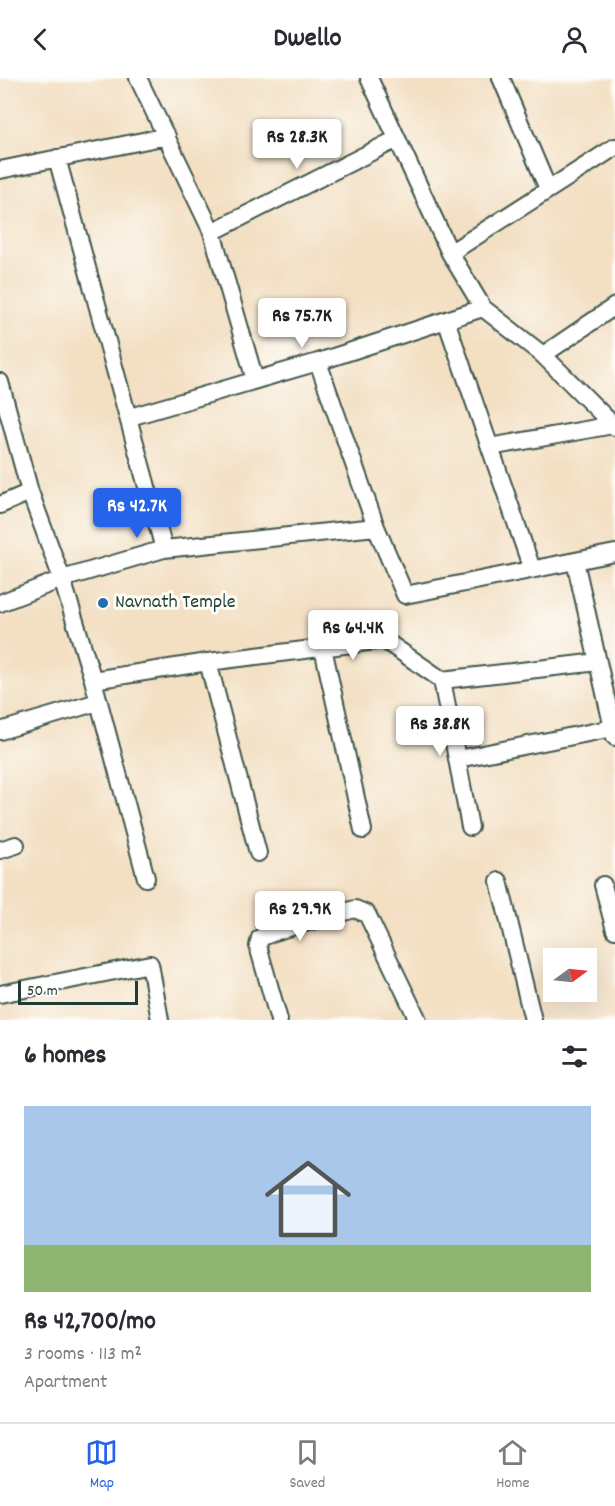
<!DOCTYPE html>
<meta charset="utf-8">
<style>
body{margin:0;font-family:Dekko,sans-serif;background:#f7f7f7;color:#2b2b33;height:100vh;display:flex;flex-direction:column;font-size:22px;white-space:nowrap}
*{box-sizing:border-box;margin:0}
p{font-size:20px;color:#7c7c81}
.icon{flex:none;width:33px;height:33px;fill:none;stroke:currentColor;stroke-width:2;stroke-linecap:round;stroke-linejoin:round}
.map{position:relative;height:942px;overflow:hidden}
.sheet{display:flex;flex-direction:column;background:#fff;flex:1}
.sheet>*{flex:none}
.needle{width:39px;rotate:75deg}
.tools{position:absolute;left:543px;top:870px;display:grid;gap:12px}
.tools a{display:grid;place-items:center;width:54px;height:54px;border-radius:0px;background:#fff;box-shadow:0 6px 24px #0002;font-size:30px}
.scale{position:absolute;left:18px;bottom:15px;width:120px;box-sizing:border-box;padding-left:6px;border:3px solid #1f3d34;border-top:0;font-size:16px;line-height:21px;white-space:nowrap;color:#1f3d34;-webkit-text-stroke:4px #fdfcf7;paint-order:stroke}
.price{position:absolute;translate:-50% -51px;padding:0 14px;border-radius:6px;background:#fff;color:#222;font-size:20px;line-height:39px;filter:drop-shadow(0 2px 3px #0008)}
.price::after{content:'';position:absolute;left:50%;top:36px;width:18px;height:14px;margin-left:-9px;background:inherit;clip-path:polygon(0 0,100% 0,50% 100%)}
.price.current{background:#2563eb;color:#fff}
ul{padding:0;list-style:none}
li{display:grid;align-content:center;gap:12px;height:318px;padding:0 24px}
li+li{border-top:2px solid #e1e1e2}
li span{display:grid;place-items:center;height:186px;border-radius:0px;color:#555}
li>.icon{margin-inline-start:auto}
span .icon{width:108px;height:108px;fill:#fffc;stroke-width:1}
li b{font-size:26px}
h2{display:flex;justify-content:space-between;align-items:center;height:72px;padding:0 24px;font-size:26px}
header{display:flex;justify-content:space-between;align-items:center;height:78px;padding:0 24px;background:#fff;font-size:27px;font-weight:800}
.menu{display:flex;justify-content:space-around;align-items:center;height:84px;border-top:2px solid #e1e1e2;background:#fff;font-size:16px;color:#7c7c81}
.menu a{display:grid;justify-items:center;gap:3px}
.menu .current{color:#2563eb}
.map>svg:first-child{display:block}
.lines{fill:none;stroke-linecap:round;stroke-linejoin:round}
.minor-casing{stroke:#3f5549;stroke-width:20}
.minor{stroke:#fff;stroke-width:16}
.poi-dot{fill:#1f6fb2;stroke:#fdfcf7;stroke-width:2}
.labels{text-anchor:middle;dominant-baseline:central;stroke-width:6;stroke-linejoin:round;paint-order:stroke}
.poi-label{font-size:20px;fill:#1f3d34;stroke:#fdfcf7;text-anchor:start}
</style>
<header><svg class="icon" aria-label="back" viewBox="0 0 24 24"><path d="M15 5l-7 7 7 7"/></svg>Dwello<svg class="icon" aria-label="person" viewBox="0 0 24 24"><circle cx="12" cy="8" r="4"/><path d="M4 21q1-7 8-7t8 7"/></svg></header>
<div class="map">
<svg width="615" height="942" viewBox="0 0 615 942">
<rect width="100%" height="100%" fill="#fdfcf7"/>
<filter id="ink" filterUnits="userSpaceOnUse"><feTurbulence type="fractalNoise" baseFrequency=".0167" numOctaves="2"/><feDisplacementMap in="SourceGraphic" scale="12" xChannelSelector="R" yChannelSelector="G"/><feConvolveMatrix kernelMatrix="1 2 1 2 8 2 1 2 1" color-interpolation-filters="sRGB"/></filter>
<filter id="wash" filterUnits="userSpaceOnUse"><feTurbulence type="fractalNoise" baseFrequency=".008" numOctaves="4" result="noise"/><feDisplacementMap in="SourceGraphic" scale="24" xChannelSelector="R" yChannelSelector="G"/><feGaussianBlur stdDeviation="1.35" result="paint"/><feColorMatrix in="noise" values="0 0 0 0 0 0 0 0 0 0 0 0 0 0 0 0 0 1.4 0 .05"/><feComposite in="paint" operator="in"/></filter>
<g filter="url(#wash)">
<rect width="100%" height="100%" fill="#f3dfc2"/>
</g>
<g filter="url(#ink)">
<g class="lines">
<g class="minor-casing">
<path id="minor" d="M138,0L212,154L255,302
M369,0L450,175L483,230L543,277L615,349
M501,0L548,111
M57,80L164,471
M0,92L167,58
M212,154L397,61
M450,175L615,69
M446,242L532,491
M543,277L615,228
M318,284L376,449L405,517L615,475
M0,304L30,414L62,501L93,602L146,800
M130,339L318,284L483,230
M490,369L613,347
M0,427L30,414
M575,483L615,659
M0,525L62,501L164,471L376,449
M323,570L363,752
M208,584L258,775
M93,602L208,584L384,562L442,602L598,584
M442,602L470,749
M0,653L98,624
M458,681L613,650
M0,772L16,767
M499,803L533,942
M603,807L615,852
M0,916L150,886L160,942
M279,942L258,868L260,860L277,853L355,831L367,836L418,942"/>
</g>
<use href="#minor" class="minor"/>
</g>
</g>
<circle class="poi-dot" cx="103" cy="525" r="6"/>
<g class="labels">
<g class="poi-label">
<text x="115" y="525">Navnath Temple</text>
</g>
</g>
</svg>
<div class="tools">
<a><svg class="needle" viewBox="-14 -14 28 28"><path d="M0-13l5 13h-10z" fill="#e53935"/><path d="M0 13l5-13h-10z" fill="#7c7c81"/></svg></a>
</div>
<div class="scale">50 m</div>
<b class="price" style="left:297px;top:92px">Rs 28.3K</b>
<b class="price" style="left:302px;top:271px">Rs 75.7K</b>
<b class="price current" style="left:137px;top:461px">Rs 42.7K</b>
<b class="price" style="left:353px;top:583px">Rs 64.4K</b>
<b class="price" style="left:440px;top:679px">Rs 38.8K</b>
<b class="price" style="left:300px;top:864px">Rs 29.9K</b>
</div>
<section class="sheet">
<h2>6 homes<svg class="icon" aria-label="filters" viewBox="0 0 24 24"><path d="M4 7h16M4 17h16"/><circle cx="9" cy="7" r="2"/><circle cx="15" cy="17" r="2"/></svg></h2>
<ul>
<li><span style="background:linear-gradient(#a9c7e8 75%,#8fb573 0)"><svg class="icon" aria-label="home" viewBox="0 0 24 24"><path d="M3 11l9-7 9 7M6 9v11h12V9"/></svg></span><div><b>Rs 42,700/mo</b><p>3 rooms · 113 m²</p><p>Apartment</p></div></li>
</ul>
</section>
<nav class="menu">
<a class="current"><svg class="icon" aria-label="map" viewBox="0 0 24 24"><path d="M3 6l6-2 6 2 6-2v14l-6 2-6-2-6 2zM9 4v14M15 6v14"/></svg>Map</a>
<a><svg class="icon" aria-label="saved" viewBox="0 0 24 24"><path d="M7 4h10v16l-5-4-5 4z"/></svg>Saved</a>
<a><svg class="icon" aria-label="home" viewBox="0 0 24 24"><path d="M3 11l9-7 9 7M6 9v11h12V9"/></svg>Home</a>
</nav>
